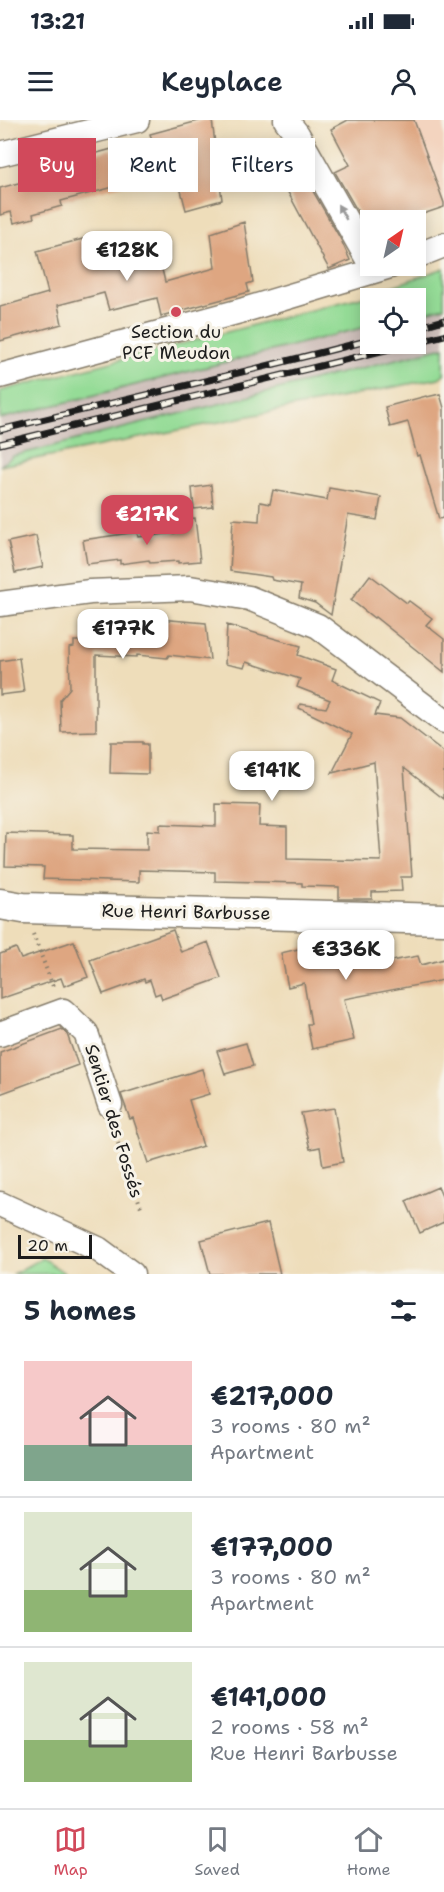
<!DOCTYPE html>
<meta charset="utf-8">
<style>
body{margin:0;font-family:"Shantell Sans",sans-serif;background:#f6f6f7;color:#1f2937;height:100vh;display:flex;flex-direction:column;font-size:22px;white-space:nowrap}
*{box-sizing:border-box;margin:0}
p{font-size:20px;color:#747a83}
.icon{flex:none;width:33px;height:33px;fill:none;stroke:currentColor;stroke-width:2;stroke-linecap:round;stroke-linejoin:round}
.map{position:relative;height:1154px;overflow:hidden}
.drawer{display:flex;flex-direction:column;background:#fff;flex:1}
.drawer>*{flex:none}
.hud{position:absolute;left:18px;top:18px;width:408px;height:54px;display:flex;gap:12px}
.needle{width:39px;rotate:34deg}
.controls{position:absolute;left:360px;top:90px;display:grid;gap:12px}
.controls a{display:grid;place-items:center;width:66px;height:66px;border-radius:0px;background:#fff;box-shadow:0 3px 15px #0003;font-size:30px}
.scale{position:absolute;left:18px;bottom:15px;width:74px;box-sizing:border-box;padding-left:6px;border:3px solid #1c1c1c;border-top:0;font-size:16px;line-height:21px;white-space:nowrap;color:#1c1c1c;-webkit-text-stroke:4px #f7f3e8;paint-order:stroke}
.price{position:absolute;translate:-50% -51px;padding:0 14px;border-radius:12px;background:#fff;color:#222;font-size:20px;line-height:39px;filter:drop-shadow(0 2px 3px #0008)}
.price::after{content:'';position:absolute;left:50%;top:36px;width:18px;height:14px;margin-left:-9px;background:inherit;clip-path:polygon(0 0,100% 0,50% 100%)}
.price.selected{background:#d1495b;color:#fff}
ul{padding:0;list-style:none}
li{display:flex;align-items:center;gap:18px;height:150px;padding:0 24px}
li+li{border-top:2px solid #e0e1e3}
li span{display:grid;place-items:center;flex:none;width:168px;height:120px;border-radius:0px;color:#555}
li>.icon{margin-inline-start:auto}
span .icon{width:72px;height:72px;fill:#fffc;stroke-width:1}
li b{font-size:26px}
h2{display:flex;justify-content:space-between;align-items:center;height:72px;padding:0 24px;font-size:26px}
.chip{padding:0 21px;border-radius:0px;background:#fff;box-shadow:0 3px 15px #0003;font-size:21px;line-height:54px}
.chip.selected{background:#d1495b;color:#fff}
.status{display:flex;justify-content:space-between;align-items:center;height:42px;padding:0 30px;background:#fff;direction:ltr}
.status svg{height:16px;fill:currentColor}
header{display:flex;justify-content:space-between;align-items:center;height:78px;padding:0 24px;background:#fff;font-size:27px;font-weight:600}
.tab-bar{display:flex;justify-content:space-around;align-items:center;height:84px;border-top:2px solid #e0e1e3;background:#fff;font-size:16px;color:#747a83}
.tab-bar a{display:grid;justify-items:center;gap:3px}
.tab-bar .selected{color:#d1495b}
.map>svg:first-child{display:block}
.built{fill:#f3d4bf}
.industrial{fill:#cfc0bb}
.green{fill:#95dc97;stroke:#587c5a;stroke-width:1.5}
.building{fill:#dea681}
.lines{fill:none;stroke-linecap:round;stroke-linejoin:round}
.minor-casing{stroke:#857c6b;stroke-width:27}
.tertiary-casing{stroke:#857c6b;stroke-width:33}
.path{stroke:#857c6b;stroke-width:4;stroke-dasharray:1.5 4.5;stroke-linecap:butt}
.minor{stroke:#fff;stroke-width:24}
.tertiary{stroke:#fff;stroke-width:30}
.rail-casing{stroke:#1c1c1c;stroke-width:7}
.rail{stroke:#f7f3e8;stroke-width:4.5;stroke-dasharray:14;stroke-linecap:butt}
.oneway{fill:#999}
.poi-dot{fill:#d1495b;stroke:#f7f3e8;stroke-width:2}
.labels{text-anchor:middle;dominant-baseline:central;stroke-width:6;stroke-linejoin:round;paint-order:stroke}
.poi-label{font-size:18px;fill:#1c1c1c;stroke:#f7f3e8}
.street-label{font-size:18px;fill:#1c1c1c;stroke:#f7f3e8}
</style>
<div class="status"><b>13:21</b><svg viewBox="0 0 49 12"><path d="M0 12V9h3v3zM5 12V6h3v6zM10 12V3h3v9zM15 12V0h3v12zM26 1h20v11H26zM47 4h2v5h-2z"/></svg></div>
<header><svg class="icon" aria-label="menu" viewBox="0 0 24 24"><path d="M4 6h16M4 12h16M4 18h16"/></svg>Keyplace<svg class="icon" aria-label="person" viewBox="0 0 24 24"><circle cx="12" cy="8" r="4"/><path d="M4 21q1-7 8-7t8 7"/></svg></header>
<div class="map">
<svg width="444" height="1154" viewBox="0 0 444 1154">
<rect width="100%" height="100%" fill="#f7f3e8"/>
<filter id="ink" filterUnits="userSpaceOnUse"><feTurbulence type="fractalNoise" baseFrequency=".0167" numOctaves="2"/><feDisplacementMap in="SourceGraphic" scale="12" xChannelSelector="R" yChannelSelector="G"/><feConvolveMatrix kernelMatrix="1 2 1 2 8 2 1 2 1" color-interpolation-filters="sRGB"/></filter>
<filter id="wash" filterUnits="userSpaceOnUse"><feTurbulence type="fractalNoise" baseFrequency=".008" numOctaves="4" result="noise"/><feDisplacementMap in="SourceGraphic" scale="24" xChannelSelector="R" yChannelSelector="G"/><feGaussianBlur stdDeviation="1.35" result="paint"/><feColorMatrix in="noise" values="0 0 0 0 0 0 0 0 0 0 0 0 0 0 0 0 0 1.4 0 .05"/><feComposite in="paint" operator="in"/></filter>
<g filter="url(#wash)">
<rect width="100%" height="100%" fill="#eeddba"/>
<path class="built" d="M375,0H444V87L414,97Z"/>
<path class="industrial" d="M444,182V236L0,346V295L370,201V224H416V189Z"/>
<path class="green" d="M444,148V187L416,195V178H370V206L0,299V271L365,176Z
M444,227V254L439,258L0,346L13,336Z
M42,1138L66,1154H13Z"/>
<g id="blocks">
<path class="building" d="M202,0H212L222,80L186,90L178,59L161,63L159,55L61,81L62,86L33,94L34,98L14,103L11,92L0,95V68L87,44L86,36L112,29L114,36L153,25L150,14Z
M348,0H414L444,83V87L405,100L362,99L335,52L350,45L331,9Z
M284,21L341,120L350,140L329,149L266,31Z
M244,102L253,162L247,164L249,172L161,196L157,178L109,190L104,173L58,185L62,204L0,221V187L48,173L37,131L98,115L107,147L141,139L143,145L160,141L165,162L215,148L211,113Z
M440,274L444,288V398L439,399L420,335L417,336L408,302L390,307L385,287L426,276L427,277Z
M211,365L213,387L194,389L192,368Z
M329,368L381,377L377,400L348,395L331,495L315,483L299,478L301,465L272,460L271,457L230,451L233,399L259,401L260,382L270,384L273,370L327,380Z
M195,398L200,441L178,443V441L150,443L149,440L120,444V440L87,444L83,420L137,412L138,417L175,413L173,400Z
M36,416L43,447L15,453L8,422Z
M370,455L407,483L409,481L432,498L426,505L444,519V552L375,497L374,498L351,480Z
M159,499L206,503L210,540L169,535L167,538L137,535V537L96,535V611L61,612L60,580L70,568L69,528L74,527V521H91L90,501L158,504Z
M227,505L301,526L298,535L336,549L332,560L380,583L375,595L400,598L444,632V679L404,648L412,757H401L402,771L372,772V779H339V767L302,766V763L215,761V752L139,750V762L43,759L44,747L5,746L6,713L73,715V729L147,730V710L160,711V704L216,706V684L260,685L259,706L287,707V739L381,741L374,642L332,653L352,614L299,588L300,584L326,588L330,580L297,567L300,559L246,542L244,548L225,544Z
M19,538L24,572L0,575V541Z
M111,622H143V624H148V654L110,653Z
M173,810L181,832L208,822L221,858L162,879L160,873L155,875L150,860L145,862L144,859L103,874L90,840Z
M307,813L358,814L363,846L418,836L421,845L444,839V860L344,879L354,920L312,929L307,904H311L304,863L288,867L281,833L311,826Z
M74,821L88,857L64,866L61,858L0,879V834L16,828L21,839Z
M62,909L67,914L78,945L0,974V932Z
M246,923L253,946L225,954L217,931Z
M202,949L209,974L189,980L203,1026L148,1043L133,998L130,999L121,974Z
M334,988L343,1042L323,1046L320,1027L310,1029L301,993Z
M438,1067L444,1081V1102L420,1113L406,1081Z
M268,1103L280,1154H210L201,1120Z"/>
</g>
</g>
<g filter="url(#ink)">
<use href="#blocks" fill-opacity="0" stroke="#857c6b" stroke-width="1.5"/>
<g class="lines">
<g class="minor-casing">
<path id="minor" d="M286,0L297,14L370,143
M0,34L137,0
M416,136L444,125
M0,256L244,190L390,146
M0,484L90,472L190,468L249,478L318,506L444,601
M0,914L63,891L86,913L110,985
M0,1084L98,1129L132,1154"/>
</g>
<g class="tertiary-casing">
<path id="tertiary" d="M0,784L23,788L444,799"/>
</g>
<path class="path" d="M33,814L54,869
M112,1006L141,1087"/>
<use href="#minor" class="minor"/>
<use href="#tertiary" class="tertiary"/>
<g class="rail-casing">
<path id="rail" d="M416,208L444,200
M416,222L444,215
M0,310C123,280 247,252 370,220
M0,324L410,224"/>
</g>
<use href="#rail" class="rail"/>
</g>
<defs><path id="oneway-solid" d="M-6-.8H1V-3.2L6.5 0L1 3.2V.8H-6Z" transform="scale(1.5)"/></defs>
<use class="oneway" href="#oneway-solid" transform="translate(342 92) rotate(-120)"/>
</g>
<circle class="poi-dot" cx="176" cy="192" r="6"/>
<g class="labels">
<g class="poi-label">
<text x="176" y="212">Section du<tspan x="176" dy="21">PCF Meudon</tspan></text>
</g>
<g class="street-label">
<text transform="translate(186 792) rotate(1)">Rue Henri Barbusse</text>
<text transform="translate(114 1001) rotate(73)">Sentier des Fossés</text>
</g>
</g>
</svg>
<div class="controls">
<a><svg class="needle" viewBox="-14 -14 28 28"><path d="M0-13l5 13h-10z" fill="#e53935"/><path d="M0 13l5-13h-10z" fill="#747a83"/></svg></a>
<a><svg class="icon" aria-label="locate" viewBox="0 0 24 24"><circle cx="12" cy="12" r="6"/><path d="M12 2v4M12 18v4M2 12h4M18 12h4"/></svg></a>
</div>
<div class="scale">20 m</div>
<b class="price" style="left:127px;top:162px">€128K</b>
<b class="price selected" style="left:147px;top:426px">€217K</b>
<b class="price" style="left:123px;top:540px">€177K</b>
<b class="price" style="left:272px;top:682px">€141K</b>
<b class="price" style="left:346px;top:861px">€336K</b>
<div class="hud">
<a class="chip selected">Buy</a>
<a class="chip">Rent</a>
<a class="chip">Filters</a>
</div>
</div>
<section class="drawer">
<h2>5 homes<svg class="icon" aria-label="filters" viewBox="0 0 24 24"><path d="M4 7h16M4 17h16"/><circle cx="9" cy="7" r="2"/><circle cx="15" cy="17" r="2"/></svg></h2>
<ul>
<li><span style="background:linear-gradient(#f6c9c9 70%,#7fa58c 0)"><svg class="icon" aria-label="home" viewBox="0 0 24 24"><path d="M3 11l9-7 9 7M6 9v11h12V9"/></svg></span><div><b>€217,000</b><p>3 rooms · 80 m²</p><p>Apartment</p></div></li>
<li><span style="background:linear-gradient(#dfe7d0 65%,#8fb573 0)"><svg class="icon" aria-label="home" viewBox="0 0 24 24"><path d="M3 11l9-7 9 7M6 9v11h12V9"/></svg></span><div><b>€177,000</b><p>3 rooms · 80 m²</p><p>Apartment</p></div></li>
<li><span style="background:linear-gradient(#dfe7d0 65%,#8fb573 0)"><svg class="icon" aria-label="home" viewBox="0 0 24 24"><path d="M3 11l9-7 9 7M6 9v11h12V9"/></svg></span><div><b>€141,000</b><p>2 rooms · 58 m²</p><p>Rue Henri Barbusse</p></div></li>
</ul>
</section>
<nav class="tab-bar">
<a class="selected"><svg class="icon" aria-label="map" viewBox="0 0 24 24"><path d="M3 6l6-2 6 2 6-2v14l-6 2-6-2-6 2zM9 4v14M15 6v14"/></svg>Map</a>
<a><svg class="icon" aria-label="saved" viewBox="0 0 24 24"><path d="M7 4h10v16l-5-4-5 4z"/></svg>Saved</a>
<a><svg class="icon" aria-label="home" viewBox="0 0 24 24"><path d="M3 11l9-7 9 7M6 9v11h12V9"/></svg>Home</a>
</nav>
